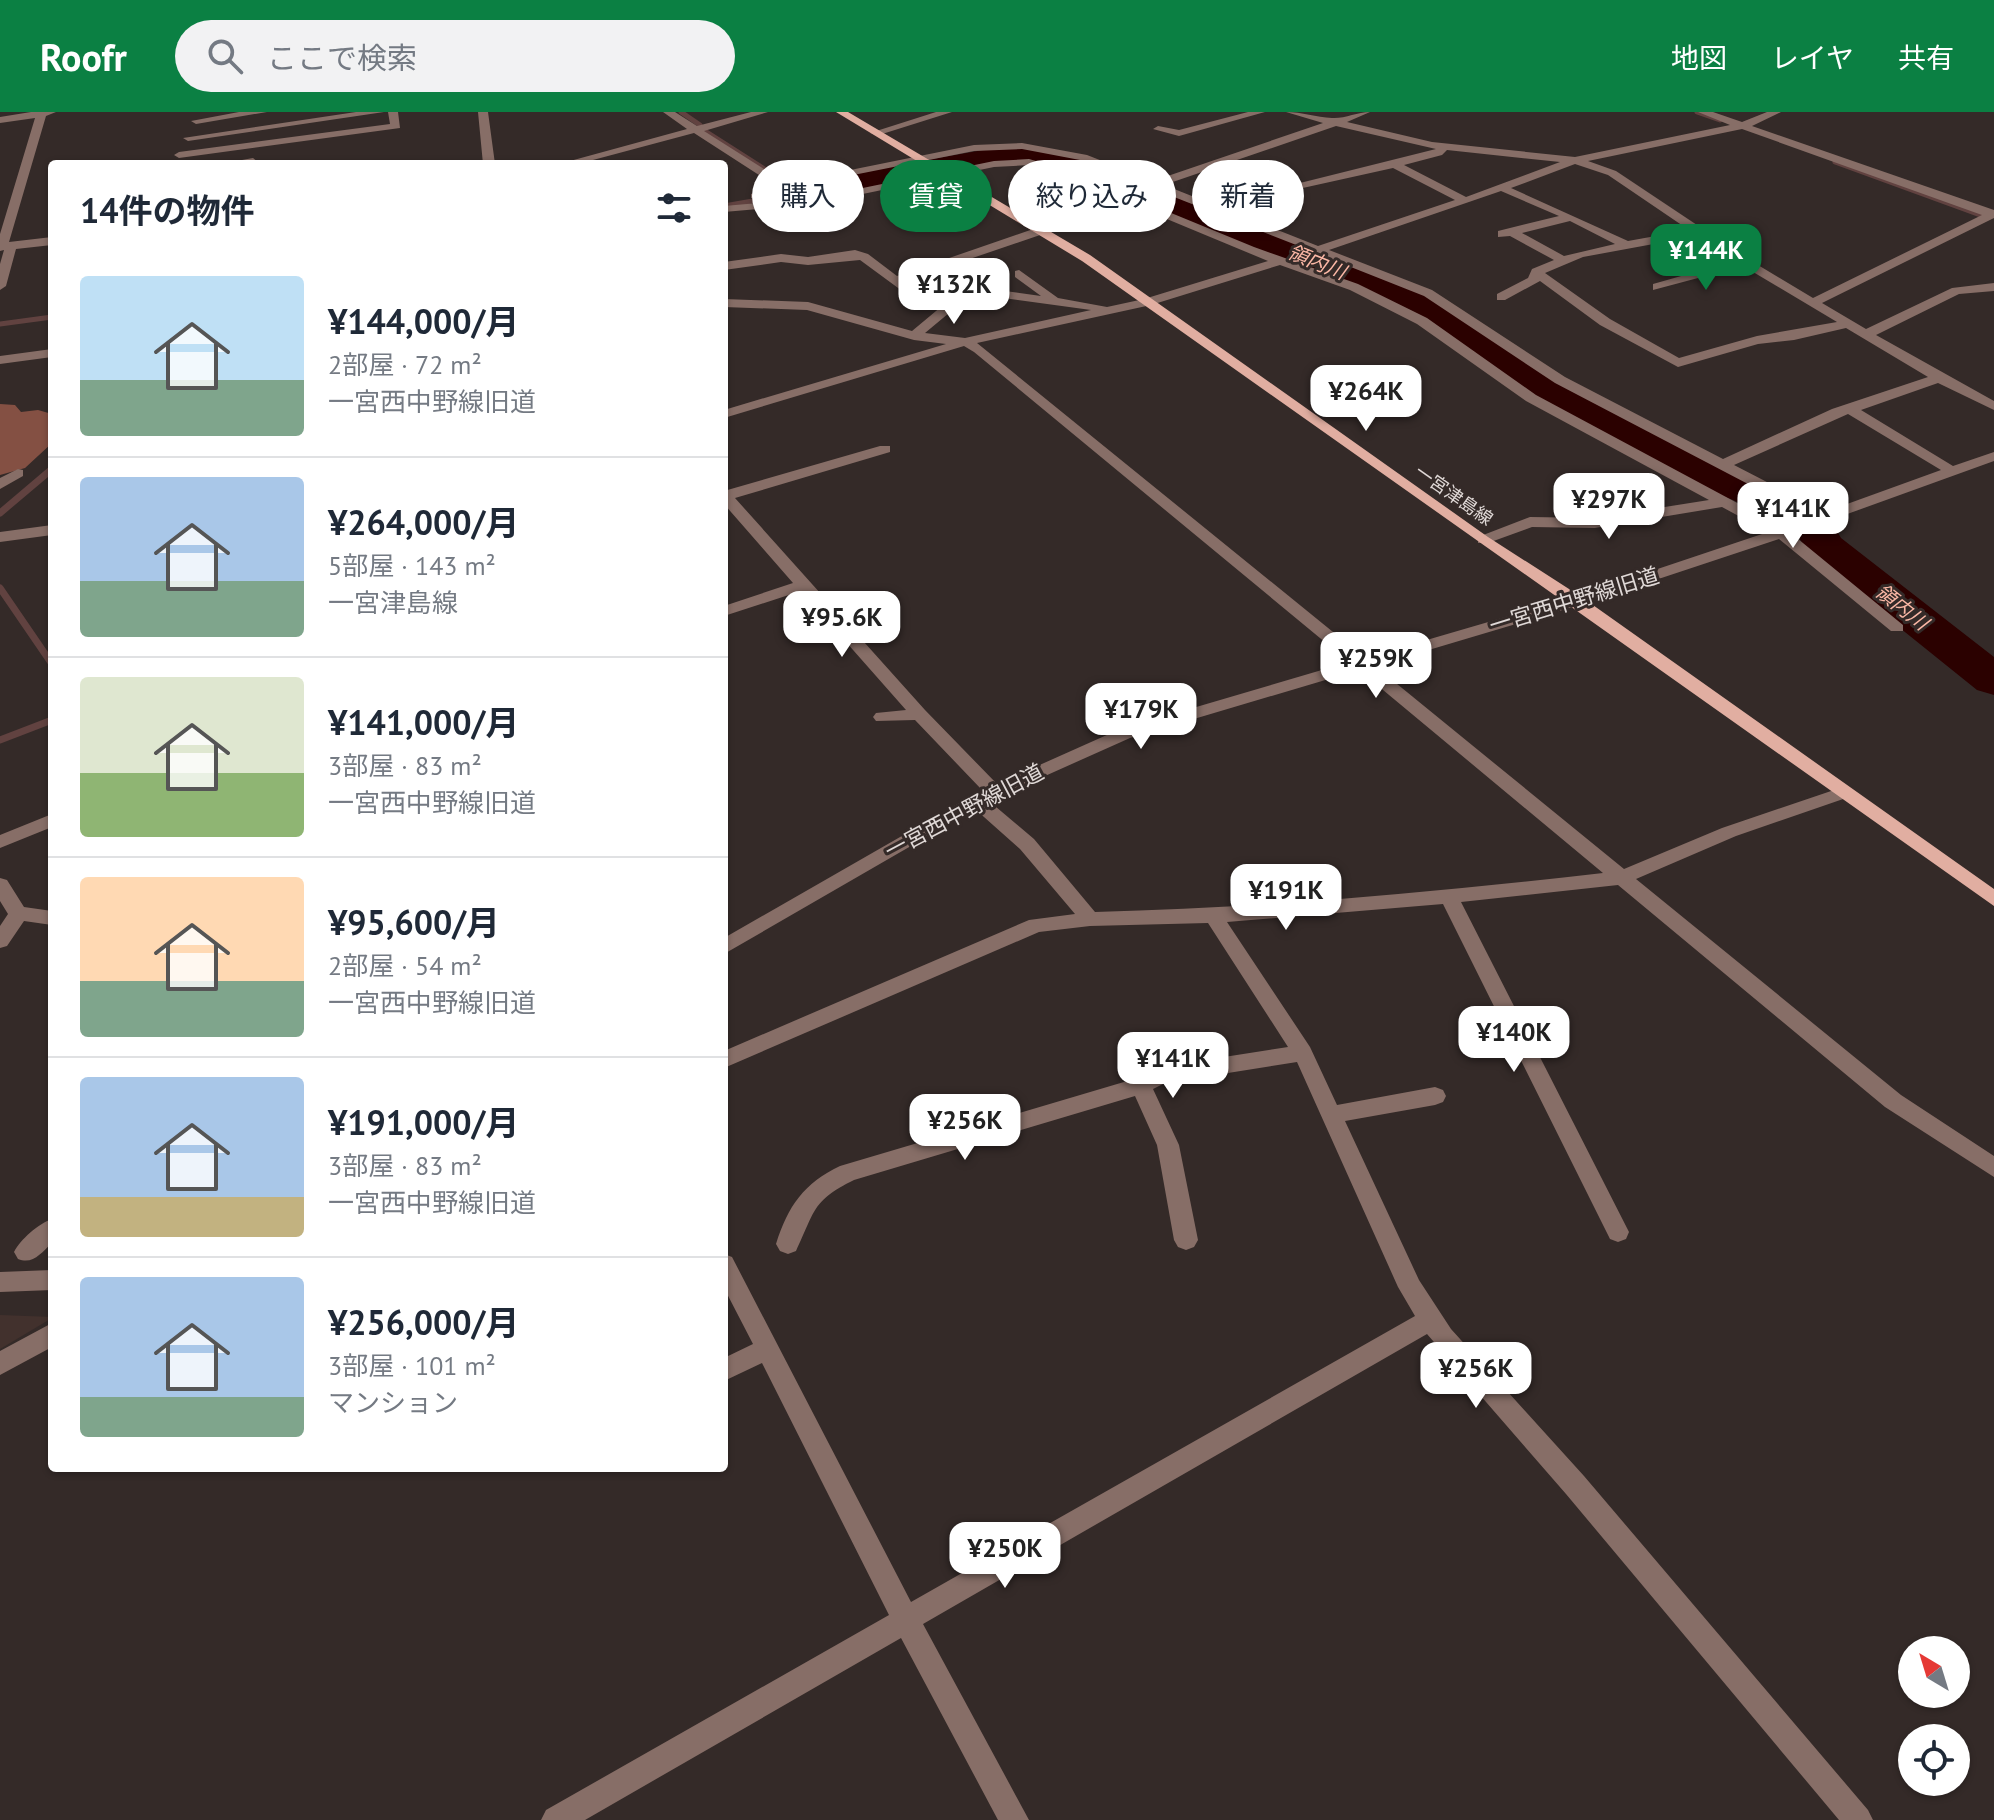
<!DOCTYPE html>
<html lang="ja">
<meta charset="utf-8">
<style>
body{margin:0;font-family:"PT Sans","Noto Sans JP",sans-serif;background:#f2f2f3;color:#1f2937;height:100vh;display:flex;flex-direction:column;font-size:30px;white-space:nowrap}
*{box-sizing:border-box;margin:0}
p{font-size:26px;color:#747a83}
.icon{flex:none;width:44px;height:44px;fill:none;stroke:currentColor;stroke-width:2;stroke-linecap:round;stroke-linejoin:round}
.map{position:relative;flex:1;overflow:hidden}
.details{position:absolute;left:48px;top:48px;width:680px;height:1312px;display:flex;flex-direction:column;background:#fff;border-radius:8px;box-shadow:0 2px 6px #0004}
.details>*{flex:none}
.top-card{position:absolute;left:752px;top:48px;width:760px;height:72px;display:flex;gap:16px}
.needle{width:52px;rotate:322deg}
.fabs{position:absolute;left:1898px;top:1524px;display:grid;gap:16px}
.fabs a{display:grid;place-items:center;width:72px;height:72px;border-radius:50%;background:#fff;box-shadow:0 2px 6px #0004;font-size:40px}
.price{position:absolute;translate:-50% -68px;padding:0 18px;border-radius:16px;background:#fff;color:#222;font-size:26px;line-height:52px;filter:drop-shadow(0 2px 4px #0008)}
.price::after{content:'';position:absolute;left:50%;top:48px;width:24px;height:18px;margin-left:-12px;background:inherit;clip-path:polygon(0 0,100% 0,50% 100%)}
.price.current{background:#0b8043;color:#fff}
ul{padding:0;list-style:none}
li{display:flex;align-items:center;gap:24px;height:200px;padding:0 32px}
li+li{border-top:2px solid #e0e1e3}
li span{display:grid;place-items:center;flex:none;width:224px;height:160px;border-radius:8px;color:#555}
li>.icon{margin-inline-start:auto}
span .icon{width:96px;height:96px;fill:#fffc;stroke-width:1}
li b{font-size:34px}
h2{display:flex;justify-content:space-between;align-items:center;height:96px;padding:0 32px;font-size:34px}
.pill{padding:0 28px;border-radius:36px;background:#fff;box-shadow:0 2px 6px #0004;font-size:28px;line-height:72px}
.pill.current{background:#0b8043;color:#fff}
header{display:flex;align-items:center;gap:48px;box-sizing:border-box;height:112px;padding:0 40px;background:#0b8043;color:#fff}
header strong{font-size:38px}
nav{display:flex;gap:44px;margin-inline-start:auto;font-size:28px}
.search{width:560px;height:72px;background:#f2f2f3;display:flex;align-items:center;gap:20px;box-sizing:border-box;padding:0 28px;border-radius:44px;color:#747a83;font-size:30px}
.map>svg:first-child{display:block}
.built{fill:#42312d}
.forest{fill:#845043}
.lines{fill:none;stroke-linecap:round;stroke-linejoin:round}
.stream-far1{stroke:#614240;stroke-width:5}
.stream{stroke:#614240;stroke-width:7}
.river{fill:#2b0100;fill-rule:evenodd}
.minor{fill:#876e67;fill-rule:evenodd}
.major{fill:#e1aea1;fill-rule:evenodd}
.labels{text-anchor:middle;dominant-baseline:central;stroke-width:6;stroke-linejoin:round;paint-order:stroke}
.far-street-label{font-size:18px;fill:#e0d9d7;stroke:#342a28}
.far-water-label{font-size:20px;font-style:italic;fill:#fcb8a6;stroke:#342a28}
.street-label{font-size:22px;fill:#e0d9d7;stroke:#342a28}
</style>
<header>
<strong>Roofr</strong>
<div class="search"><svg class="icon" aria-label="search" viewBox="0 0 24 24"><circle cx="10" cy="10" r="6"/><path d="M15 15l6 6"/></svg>ここで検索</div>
<nav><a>地図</a><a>レイヤ</a><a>共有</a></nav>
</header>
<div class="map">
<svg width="1994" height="1708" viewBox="0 0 1994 1708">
<rect width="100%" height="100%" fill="#342a28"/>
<path class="built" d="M0,1203L52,1205V1206L0,1237Z"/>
<path class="forest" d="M0,292L15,293L21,300L38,298L52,302V331L25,356L0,363Z"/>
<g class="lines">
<path class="stream-far1" d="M681,0L700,13
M1697,0L1720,8
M705,19L783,69
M1835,50L1983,104
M724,94L798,81
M0,212L52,205"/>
<path class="stream" d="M0,401L52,357
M0,476L52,552
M0,628L52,608"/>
<path class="river" d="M1027,34L1090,47L1426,182L1542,262L1726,357L1810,393L1816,402L1813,406L1831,409L1841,426L1994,545V583L1977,578L1808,442L1795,418L1798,414L1780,411L1733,388L1698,375L1516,278L1402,196L1070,61L1027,52L1000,53L798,91L787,88L782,81L787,74L798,71L1000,35Z"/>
<path class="minor" d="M31,0H56L46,4L9,130L52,125V133L16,137L6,174L0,178V152L4,138L0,139V122L35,6L0,11V5Z
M239,0H267L196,12L191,9Z
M356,0H384L188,29L183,26Z
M388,0H398L400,16L179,46L174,43L179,40L390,12Z
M478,0H488L495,52H483Z
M663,0H675L697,14L751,0H768L704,19L786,71L974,33L1022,31L1087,43L1153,69L1323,11L1286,0C1302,0 1316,5 1332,6C1344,7 1357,0 1370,0L1347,10L1432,30L1575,45L1730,13L1698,0H1713L1742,10L1767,0H1781L1752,14L1994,98V106L1822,191L1866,217L1952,176L1994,171V179L1959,182L1876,223L1994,289V298L1938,271L1861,298L1953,354L1994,340V349L1792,422L1903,513V519H1891L1779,427L1583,492L1375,554L1624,757L1722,716L1837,677H1849L1852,681L1849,685L1736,724L1636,767L1901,983L1994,1044V1065L1885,995L1618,773L1461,790L1629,1120L1626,1127L1618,1130L1610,1127L1443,792L1227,810L1310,935L1337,993L1435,975L1443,978L1446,984L1443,990L1435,993L1345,1009L1419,1168L1451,1217L1584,1364L1868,1698L1873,1708H1839L1566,1382L1427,1222L923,1512L1029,1708H998L901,1526L585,1708H541L546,1698L889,1503L762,1251L724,1269V1246L753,1232L724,1176V1142L732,1145L911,1490L1415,1204L1398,1175L1297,950L1165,971L1153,977L1179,1033L1198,1128L1194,1135L1186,1138L1178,1135L1174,1128L1157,1033L1135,984L854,1068C811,1089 815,1100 796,1139L788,1142L780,1139L776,1132C788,1094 804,1071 840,1054L1134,967L1160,955L1288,935L1208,811L1090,814L1039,820L724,956V939L1029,808L1075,802L1020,737L975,697L724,842V826L982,678L915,608L876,609L873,605L876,601L906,598L801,479L724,504V494L793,471L724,392V379L880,334H890V340L735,386L925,598L997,672L1118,618L1349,550L974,240L964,234L724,306V298L946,232L914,228L807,198L724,195V187L808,190L912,219L942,194L909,184L860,148L808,153L781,150L724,158V150L781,142L808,145L855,138L868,142L897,164L1039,115L1043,116V122L952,153L983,176L1041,184L1015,165V159L1019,158L1058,186L1107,195L1144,187L1268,149L1056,61L1029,53L994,55L814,92L724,100V94L814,86L994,49L1029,47L1064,57L1254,135L1358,172L1427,206L1536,283L1782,415L1811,405L1555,271L1424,184L1318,142H1310L1309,138L1080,48L1022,37L974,39L803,73L755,87L751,86V82L776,74L694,21L578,52H559L687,17ZM1336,14L1436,37L1248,84V88L1393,56L1455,88L1318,134L1164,73ZM1742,17L1982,103L1813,186L1748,147L1616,59L1588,49ZM1447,38L1560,50L1466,85L1404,53L1442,43ZM1575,52L1608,63L1689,118L1628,129L1511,76ZM1501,79L1559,104L1498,119V125L1510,124L1554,148L1532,157L1528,166L1497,182V188H1505L1540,169L1600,213L1678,255L1758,232L1794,228L1846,216L1928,265L1832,297L1723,347L1565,265L1432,178L1329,138ZM1570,109L1615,132L1564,144L1522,121ZM1697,124L1734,149L1653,172V178L1743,154L1837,210L1757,224L1679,246L1610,207L1545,161L1583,145ZM1280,153L1350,178L1417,212L1526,289L1709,388L1595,406L1530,405L1478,425V431H1488L1532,415L1595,416L1722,395L1768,420L1571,486L1365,546L977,231L1151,193ZM941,157L970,178L950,189L917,178L905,169ZM981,183L1091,198L965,226L925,221L955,196ZM1848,302L1941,358L1825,400L1734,353ZM1359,558L1603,761C1434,780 1265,796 1095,800L1034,727L989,689L1130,626Z
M936,0H952L879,23L870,21Z
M1248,0H1265L1179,24L1153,17L1158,14L1179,18Z
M253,46L260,52H229L231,50Z
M52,237V245L0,252V244Z
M18,357L23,358V364L0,377V366Z
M52,413V423L0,430V420Z
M52,702V715L0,736V723Z
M0,766L7,768L24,795L52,799V813L24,809L7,834L0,836V814L8,802L0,789Z
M52,1107V1131C41,1141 33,1153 18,1147L14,1140C21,1127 38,1112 52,1107Z
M52,1158V1178L0,1180V1160Z
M52,1211V1235L0,1263V1239Z"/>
<path class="major" d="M836,0H848L1090,143L1488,425L1583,486L1994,777V794L1082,149Z"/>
</g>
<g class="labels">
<g class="far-street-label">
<text transform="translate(1454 383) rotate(35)">一宮津島線</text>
</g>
<g class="far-water-label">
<text transform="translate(1317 150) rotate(22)">領内川</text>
<text transform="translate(1902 495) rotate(38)">領内川</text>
</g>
<g class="street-label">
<text transform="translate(1574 488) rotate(-17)">一宮西中野線旧道</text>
<text transform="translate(964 699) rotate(-28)">一宮西中野線旧道</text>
</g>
</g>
</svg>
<div class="fabs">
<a><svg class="needle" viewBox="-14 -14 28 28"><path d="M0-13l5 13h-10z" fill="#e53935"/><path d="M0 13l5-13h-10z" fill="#747a83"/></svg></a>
<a><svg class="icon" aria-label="locate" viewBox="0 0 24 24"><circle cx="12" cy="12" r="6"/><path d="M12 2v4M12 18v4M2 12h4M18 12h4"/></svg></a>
</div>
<b class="price current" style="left:1706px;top:180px">¥144K</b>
<b class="price" style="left:954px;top:214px">¥132K</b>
<b class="price" style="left:1366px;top:321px">¥264K</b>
<b class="price" style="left:1609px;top:429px">¥297K</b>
<b class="price" style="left:1793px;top:438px">¥141K</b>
<b class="price" style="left:842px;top:547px">¥95.6K</b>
<b class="price" style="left:1376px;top:588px">¥259K</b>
<b class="price" style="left:1141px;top:639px">¥179K</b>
<b class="price" style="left:1286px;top:820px">¥191K</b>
<b class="price" style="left:1514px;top:962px">¥140K</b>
<b class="price" style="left:1173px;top:988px">¥141K</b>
<b class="price" style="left:965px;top:1050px">¥256K</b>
<b class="price" style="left:1476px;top:1298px">¥256K</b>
<b class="price" style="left:1005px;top:1478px">¥250K</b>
<div class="top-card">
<a class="pill">購入</a>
<a class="pill current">賃貸</a>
<a class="pill">絞り込み</a>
<a class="pill">新着</a>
</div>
<section class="details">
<h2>14件の物件<svg class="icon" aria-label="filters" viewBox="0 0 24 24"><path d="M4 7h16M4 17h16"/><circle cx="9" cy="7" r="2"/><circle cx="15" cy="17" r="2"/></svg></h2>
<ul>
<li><span style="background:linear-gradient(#bfe0f5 65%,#7fa58c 0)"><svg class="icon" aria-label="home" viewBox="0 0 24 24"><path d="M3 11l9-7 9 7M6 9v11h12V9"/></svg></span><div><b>¥144,000/月</b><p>2部屋 · 72 m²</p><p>一宮西中野線旧道</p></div></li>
<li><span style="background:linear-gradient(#a9c7e8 65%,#7fa58c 0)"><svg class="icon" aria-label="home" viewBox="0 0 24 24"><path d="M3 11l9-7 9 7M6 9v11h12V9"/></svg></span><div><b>¥264,000/月</b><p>5部屋 · 143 m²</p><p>一宮津島線</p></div></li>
<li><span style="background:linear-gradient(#dfe7d0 60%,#8fb573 0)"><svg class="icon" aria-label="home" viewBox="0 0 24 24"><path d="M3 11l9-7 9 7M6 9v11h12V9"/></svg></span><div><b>¥141,000/月</b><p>3部屋 · 83 m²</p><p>一宮西中野線旧道</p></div></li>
<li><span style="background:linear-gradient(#ffd9b3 65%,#7fa58c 0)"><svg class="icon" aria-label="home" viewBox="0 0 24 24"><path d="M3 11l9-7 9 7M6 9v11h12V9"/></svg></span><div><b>¥95,600/月</b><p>2部屋 · 54 m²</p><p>一宮西中野線旧道</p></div></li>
<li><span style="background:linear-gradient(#a9c7e8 75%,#c2b280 0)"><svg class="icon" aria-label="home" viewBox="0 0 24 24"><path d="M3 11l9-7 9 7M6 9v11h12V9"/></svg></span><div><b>¥191,000/月</b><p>3部屋 · 83 m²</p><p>一宮西中野線旧道</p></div></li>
<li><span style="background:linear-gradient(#a9c7e8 75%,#7fa58c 0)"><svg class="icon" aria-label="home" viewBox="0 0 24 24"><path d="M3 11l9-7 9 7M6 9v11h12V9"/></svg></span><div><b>¥256,000/月</b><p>3部屋 · 101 m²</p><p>マンション</p></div></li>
</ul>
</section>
</div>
